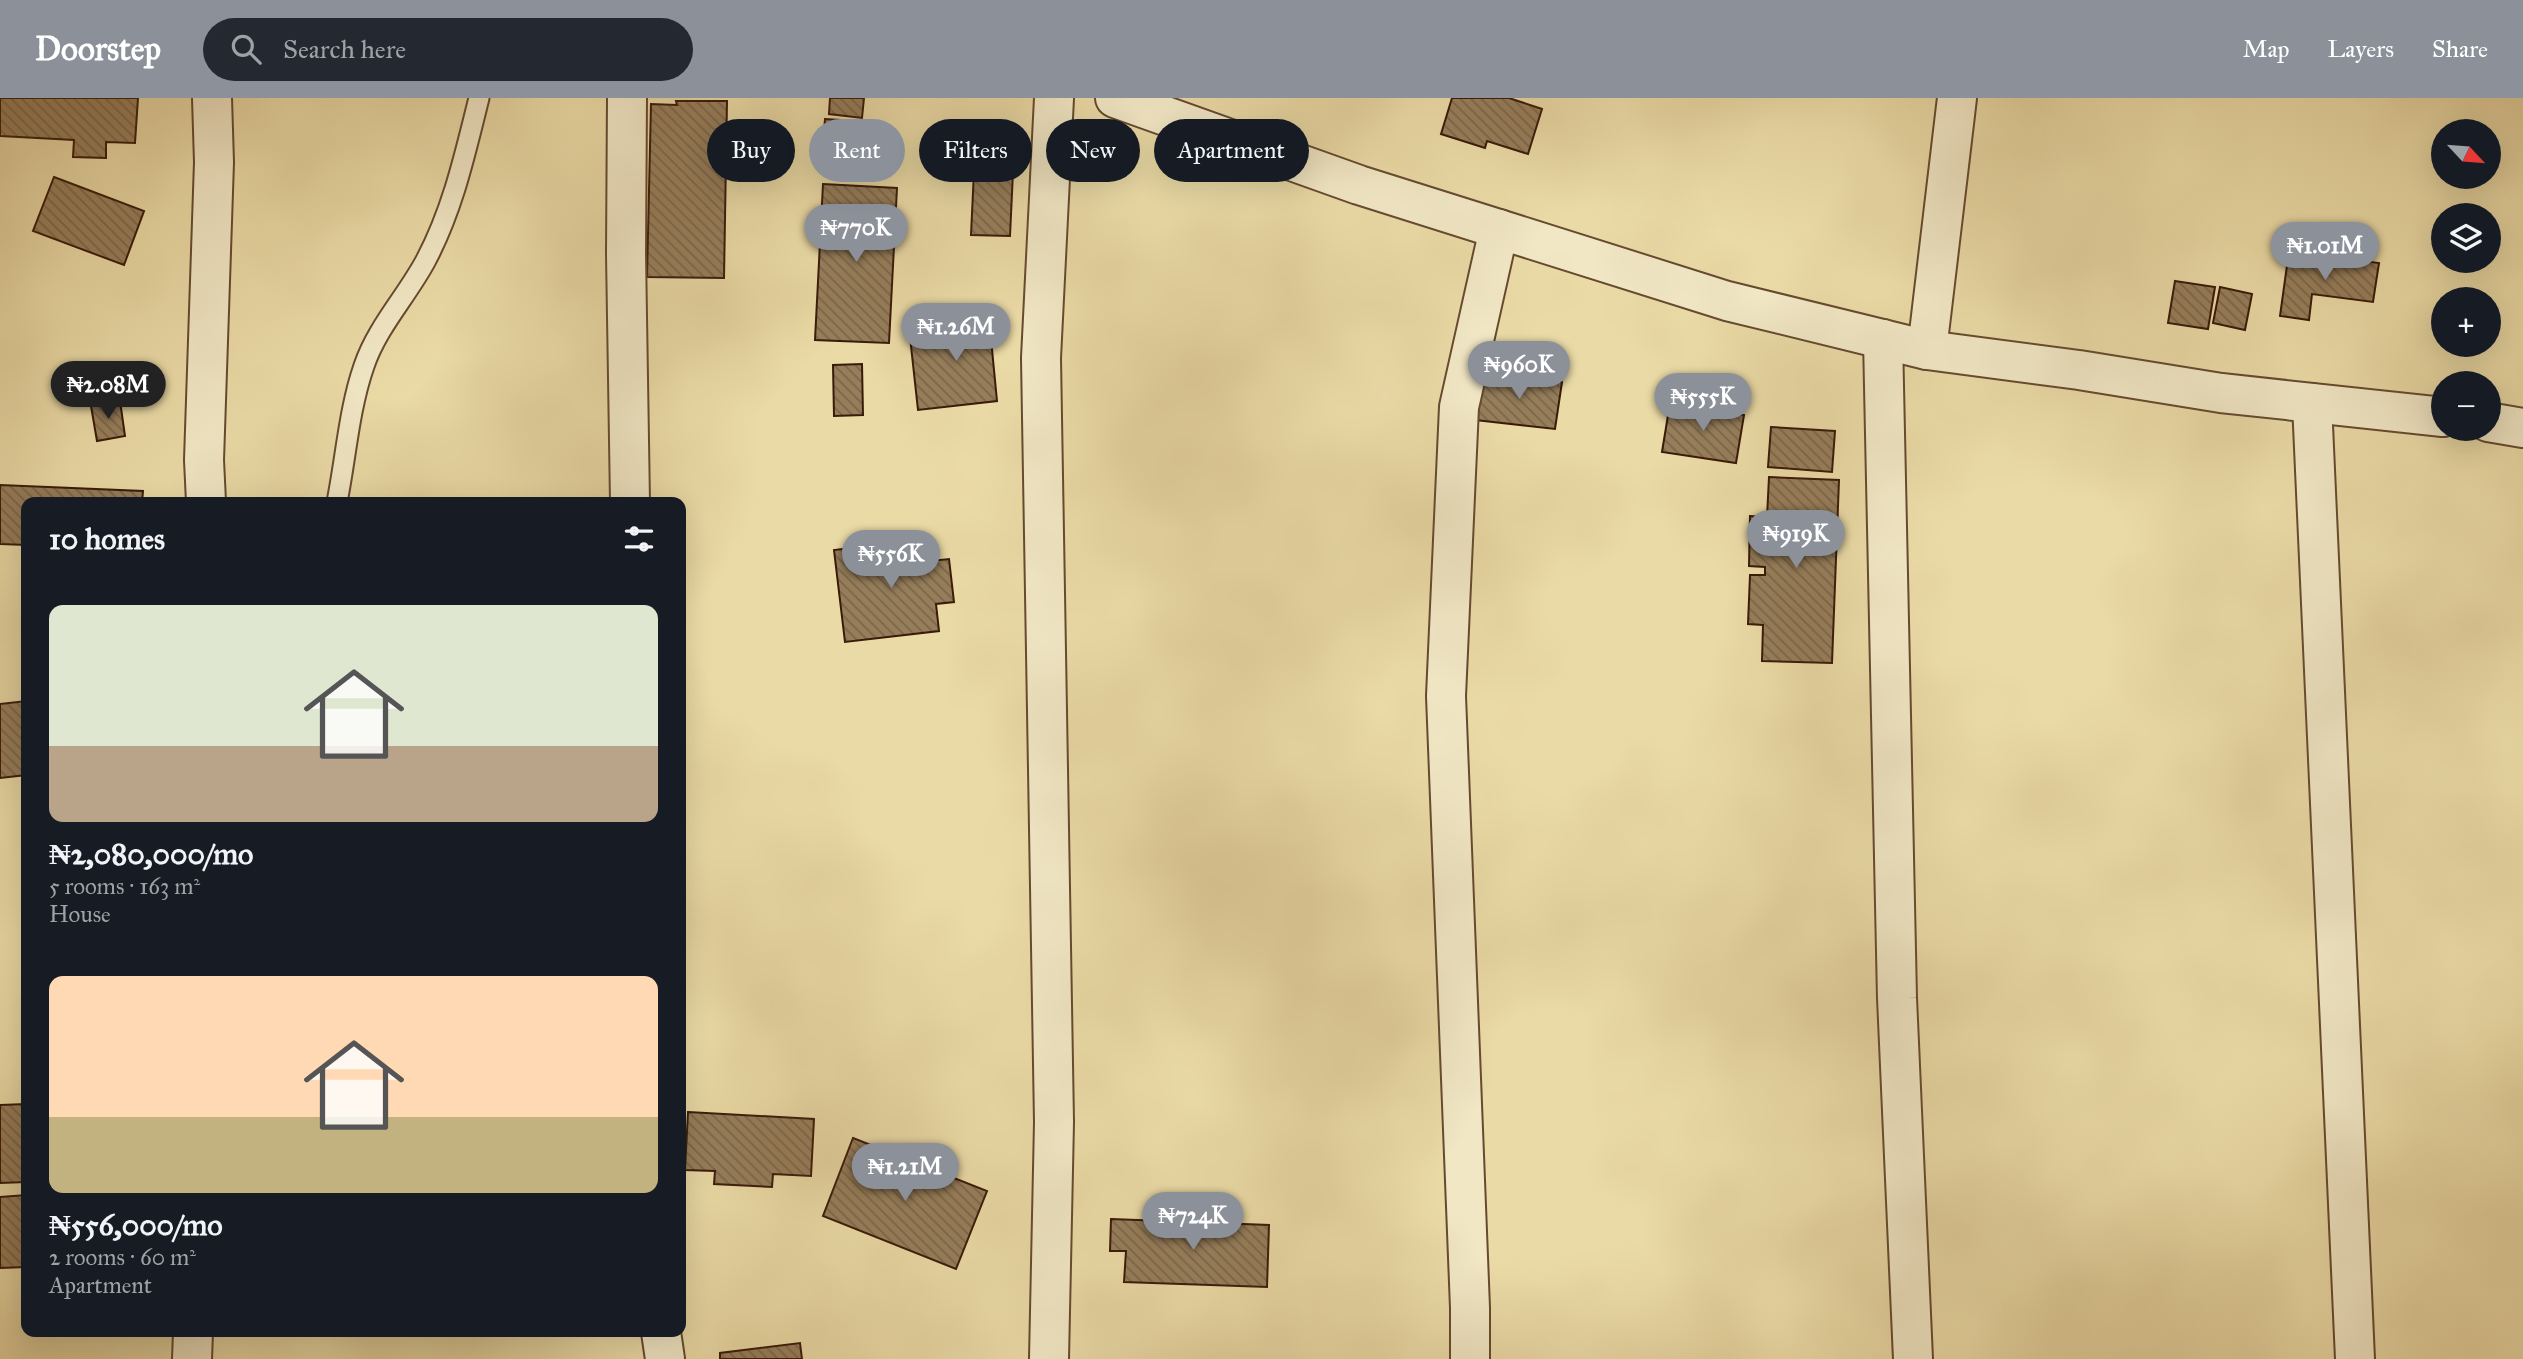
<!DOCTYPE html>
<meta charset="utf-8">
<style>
body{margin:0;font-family:"IM FELL Great Primer",serif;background:#242831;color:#f1f3f6;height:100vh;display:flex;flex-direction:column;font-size:26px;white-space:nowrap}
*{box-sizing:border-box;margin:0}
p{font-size:23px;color:#9ea1a6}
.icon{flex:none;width:38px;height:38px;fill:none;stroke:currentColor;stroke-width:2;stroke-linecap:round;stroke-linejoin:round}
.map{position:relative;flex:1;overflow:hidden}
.panel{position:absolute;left:21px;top:399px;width:665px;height:840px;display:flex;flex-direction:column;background:#171b24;border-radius:14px;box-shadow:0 7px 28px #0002}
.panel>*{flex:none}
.guide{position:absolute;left:707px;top:21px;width:665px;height:63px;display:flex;gap:14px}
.needle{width:46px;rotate:116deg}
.buttons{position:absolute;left:2431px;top:21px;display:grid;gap:14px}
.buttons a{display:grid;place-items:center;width:70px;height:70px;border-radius:50%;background:#171b24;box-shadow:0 7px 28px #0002;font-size:35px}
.price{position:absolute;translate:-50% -60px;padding:0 16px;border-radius:24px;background:#8c9099;color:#fff;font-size:23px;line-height:46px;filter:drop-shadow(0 2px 4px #0008)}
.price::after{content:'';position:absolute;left:50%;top:42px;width:21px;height:16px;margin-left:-10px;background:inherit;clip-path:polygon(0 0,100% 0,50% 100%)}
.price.active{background:#222;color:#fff}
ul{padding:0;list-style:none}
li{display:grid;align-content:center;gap:14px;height:371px;padding:0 28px}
li span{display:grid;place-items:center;height:217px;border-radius:14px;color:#555}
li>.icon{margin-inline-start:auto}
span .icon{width:126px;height:126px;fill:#fffc;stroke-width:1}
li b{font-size:30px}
h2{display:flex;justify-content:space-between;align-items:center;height:84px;padding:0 28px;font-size:30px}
.tag{padding:0 24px;border-radius:32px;background:#171b24;box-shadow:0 7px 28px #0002;font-size:24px;line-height:63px}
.tag.active{background:#8c9099;color:#fff}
header{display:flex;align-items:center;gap:42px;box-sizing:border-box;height:98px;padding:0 35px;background:#8c9099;color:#fff}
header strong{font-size:33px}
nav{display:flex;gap:38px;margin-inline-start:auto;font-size:24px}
.search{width:490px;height:63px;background:#242831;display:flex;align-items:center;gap:18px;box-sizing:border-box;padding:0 24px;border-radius:38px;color:#9ea1a6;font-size:26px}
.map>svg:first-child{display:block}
.building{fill:url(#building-back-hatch);stroke:#3a1a09;stroke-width:2}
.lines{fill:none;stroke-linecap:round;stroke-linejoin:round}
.service-casing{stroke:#664a30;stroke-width:23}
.minor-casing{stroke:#664a30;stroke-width:42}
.tertiary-casing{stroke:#664a30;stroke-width:42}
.service{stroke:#f1e7c5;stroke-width:19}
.minor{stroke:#f1e7c5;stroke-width:38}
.tertiary{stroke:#f1e7c5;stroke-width:38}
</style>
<header>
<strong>Doorstep</strong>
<div class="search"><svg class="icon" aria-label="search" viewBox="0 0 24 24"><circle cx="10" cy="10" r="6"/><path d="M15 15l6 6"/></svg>Search here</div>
<nav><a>Map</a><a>Layers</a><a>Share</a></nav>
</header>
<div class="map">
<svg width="2523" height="1261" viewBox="0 0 2523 1261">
<defs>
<pattern id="building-back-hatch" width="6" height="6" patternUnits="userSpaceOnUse" patternTransform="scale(1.75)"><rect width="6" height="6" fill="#967e5b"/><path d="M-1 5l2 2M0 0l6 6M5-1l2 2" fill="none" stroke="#7b6649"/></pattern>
</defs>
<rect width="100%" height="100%" fill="#eadaa6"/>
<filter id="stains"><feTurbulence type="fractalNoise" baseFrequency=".00286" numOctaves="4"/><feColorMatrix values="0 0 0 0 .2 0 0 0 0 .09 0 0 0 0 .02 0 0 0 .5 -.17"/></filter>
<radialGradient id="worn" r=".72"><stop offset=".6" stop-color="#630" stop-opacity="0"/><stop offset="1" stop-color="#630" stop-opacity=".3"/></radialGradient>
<path class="building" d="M0,0H138L135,45L106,44V60L73,59L74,42L0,38Z
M830,0H864L862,20L829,16Z
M1452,0H1509L1542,11L1528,56L1487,43L1485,50L1441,36Z
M676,3H727L724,180L647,179L651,6L677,7Z
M825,21L858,23V29L874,30L871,73L821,69Z
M975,51L1014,52L1010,138L971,137Z
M54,79L144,113L124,167L33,133Z
M823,86L897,90L889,245L815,242Z
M2289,153L2379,165L2373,204L2312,196L2309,222L2280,218Z
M2175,183L2215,189L2208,231L2168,225Z
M2220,189L2252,196L2245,232L2213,225Z
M988,210L997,303L918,312L910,239L953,234L951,213Z
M862,266L863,317L834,318L833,267Z
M1483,274L1562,284L1555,331L1476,322Z
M120,303L125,338L97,343L91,308Z
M1670,305L1744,317L1736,365L1662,354Z
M1771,329L1835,333L1832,374L1768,369Z
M1769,379L1839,382L1832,565L1762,563L1763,527L1748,526L1750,477H1765V469L1749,468L1750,418L1767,419Z
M0,387L143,393L142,404H26V447L0,446Z
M928,440L930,463L949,461L954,504L936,506L939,533L845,544L834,452Z
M26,603V677L0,680V606Z
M26,1006V1084L0,1085V1007Z
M688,1014L814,1021L811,1078L773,1076L772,1089L714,1086L715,1073L685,1072Z
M853,1040L987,1093L956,1171L823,1118Z
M26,1097V1169L0,1170V1099Z
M1111,1121L1269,1127L1267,1189L1124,1184L1126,1153H1110Z
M800,1245L802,1261H720V1255Z"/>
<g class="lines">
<g class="service-casing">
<path id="service" d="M337,404C346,359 349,311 364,268C377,229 407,198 426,162C453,111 465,56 479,0"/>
</g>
<g class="minor-casing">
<path id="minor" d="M627,0L626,156L630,404
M1883,241L1897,900L1913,1261
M1927,252L1957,0
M2312,305L2355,1261
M206,404L204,362L214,64L212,0
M661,1234L665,1261
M192,1261L193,1234
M1049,1261L1054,1024L1041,260L1054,0
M1470,1261V1210L1446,598L1459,309L1499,131"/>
</g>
<g class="tertiary-casing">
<path id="tertiary" d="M1115,0L1359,87L1727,203L1927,252L2079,272L2221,295L2443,319
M2488,324L2523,330"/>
</g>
<use href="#service" class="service"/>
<use href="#minor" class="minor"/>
<use href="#tertiary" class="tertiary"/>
</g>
<rect width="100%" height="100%" filter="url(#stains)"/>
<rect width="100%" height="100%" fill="url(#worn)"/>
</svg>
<div class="buttons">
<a><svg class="needle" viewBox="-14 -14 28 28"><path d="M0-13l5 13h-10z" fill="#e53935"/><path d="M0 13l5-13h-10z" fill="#9ea1a6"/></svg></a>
<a><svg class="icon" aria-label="layers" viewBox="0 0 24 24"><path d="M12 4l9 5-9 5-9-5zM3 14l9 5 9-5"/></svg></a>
<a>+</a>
<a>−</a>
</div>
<b class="price" style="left:856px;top:166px">₦770K</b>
<b class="price" style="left:2325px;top:184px">₦1.01M</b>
<b class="price" style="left:956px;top:265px">₦1.26M</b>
<b class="price" style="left:1519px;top:303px">₦960K</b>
<b class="price active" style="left:108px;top:323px">₦2.08M</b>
<b class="price" style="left:1703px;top:335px">₦555K</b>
<b class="price" style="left:1796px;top:472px">₦919K</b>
<b class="price" style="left:891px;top:492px">₦556K</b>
<b class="price" style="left:905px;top:1105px">₦1.21M</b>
<b class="price" style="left:1193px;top:1154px">₦724K</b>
<div class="guide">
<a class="tag">Buy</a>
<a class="tag active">Rent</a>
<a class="tag">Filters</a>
<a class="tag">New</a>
<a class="tag">Apartment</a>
</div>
<section class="panel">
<h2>10 homes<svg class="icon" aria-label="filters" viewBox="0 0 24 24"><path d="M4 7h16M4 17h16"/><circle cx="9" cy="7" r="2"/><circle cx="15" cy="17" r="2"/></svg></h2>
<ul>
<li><span style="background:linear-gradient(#dfe7d0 65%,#b9a48a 0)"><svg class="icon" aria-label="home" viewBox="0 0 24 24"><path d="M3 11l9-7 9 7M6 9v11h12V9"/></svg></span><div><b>₦2,080,000/mo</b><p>5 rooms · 163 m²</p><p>House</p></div></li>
<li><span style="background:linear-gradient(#ffd9b3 65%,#c2b280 0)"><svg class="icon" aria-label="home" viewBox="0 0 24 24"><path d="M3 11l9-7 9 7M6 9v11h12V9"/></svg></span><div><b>₦556,000/mo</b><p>2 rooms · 60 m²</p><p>Apartment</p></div></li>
</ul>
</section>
</div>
